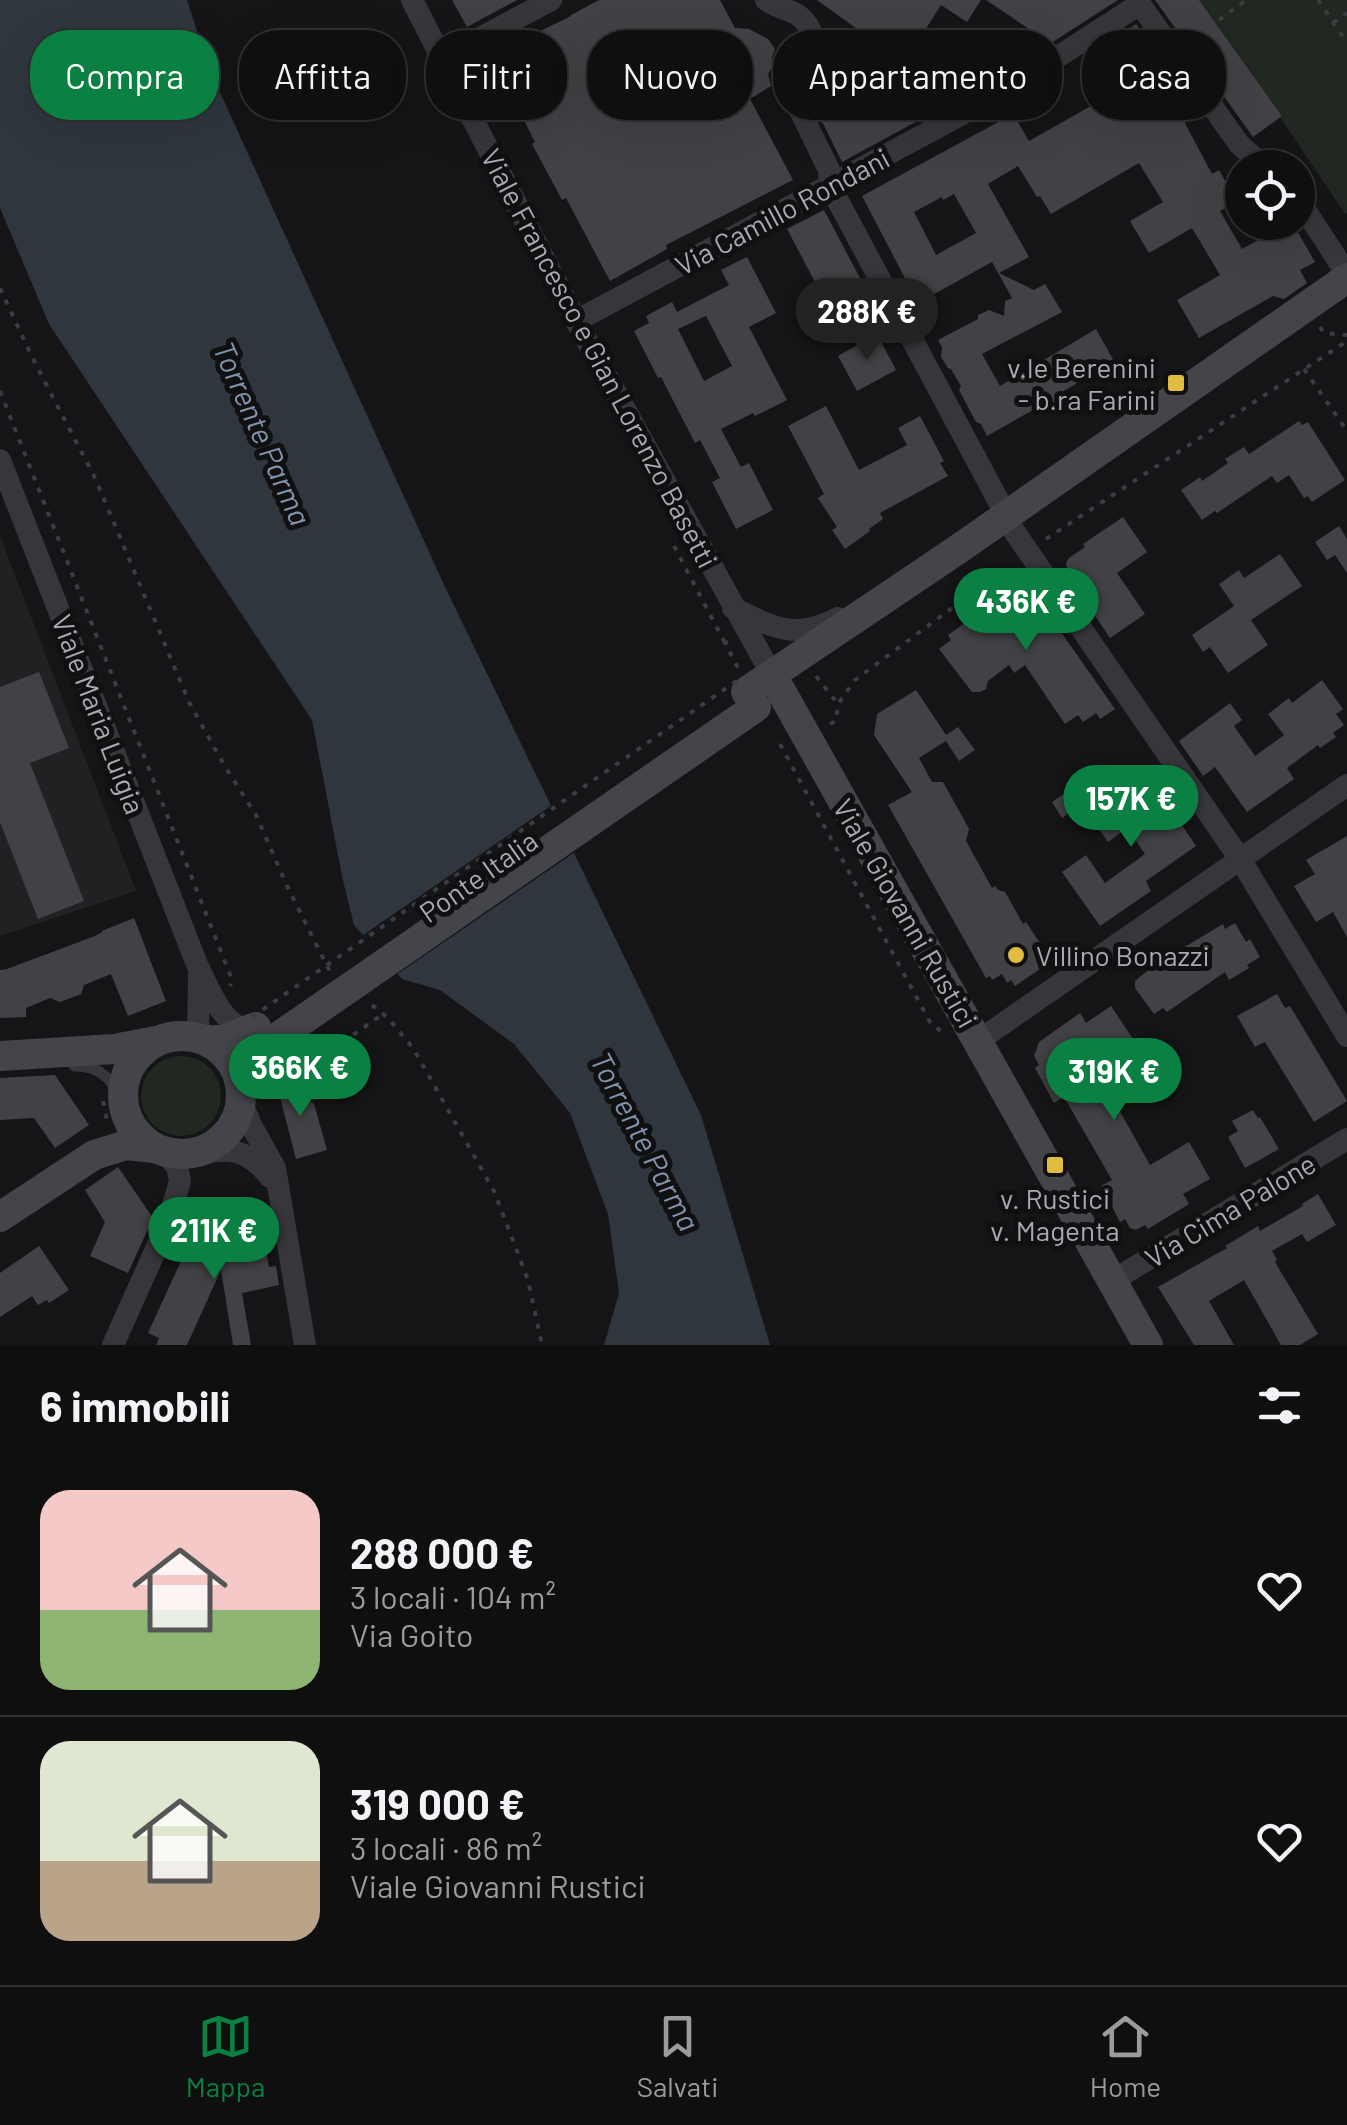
<!DOCTYPE html>
<html lang="it">
<meta charset="utf-8">
<style>
body{margin:0;font-family:Barlow,sans-serif;background:#191819;color:#f1f3f6;height:100vh;display:flex;flex-direction:column;font-size:38px;white-space:nowrap}
*{box-sizing:border-box;margin:0}
p{font-size:32px;color:#9c9c9f}
.icon{flex:none;width:55px;height:55px;fill:none;stroke:currentColor;stroke-width:2;stroke-linecap:round;stroke-linejoin:round}
.map{position:relative;height:1345px;overflow:hidden}
.panel{display:flex;flex-direction:column;background:#100f10;flex:1}
.panel>*{flex:none}
.banner{position:absolute;left:30px;top:30px;width:1288px;height:90px;display:flex;gap:20px}
.buttons{position:absolute;left:1225px;top:150px;display:grid;gap:20px}
.buttons a{display:grid;place-items:center;width:90px;height:90px;border-radius:50%;background:#100f10;box-shadow:0 10px 40px #0002,0 0 0 2px #302f30;font-size:50px}
.price{position:absolute;translate:-50% -85px;padding:0 22px;border-radius:35px;background:#0b8043;color:#fff;font-size:32px;line-height:65px;filter:drop-shadow(0 2px 5px #0008)}
.price::after{content:'';position:absolute;left:50%;top:60px;width:30px;height:22px;margin-left:-15px;background:inherit;clip-path:polygon(0 0,100% 0,50% 100%)}
.price.current{background:#222;color:#fff}
ul{padding:0;list-style:none}
li{display:flex;align-items:center;gap:30px;height:250px;padding:0 40px}
li+li{border-top:2px solid #302f30}
li span{display:grid;place-items:center;flex:none;width:280px;height:200px;border-radius:30px;color:#555}
li>.icon{margin-inline-start:auto}
span .icon{width:120px;height:120px;fill:#fffc;stroke-width:1}
li b{font-size:42px}
h2{display:flex;justify-content:space-between;align-items:center;height:120px;padding:0 40px;font-size:42px}
.pill{padding:0 35px;border-radius:40px;background:#100f10;box-shadow:0 10px 40px #0002,0 0 0 2px #302f30;font-size:35px;line-height:90px}
.pill.current{background:#0b8043;color:#fff}
.tabs{display:flex;justify-content:space-around;align-items:center;height:140px;border-top:2px solid #302f30;background:#100f10;font-size:28px;color:#9c9c9f}
.tabs a{display:grid;justify-items:center;gap:5px}
.tabs .current{color:#0b8043}
.map>svg:first-child{display:block}
.built{fill:#212123}
.green{fill:#212822}
.water{fill:#2f363e}
.pier{fill:#151416}
.building{fill:#424246;fill-rule:evenodd}
.lines{fill:none;stroke-linecap:round;stroke-linejoin:round}
.path{stroke:#3c3d42;stroke-width:4;stroke-dasharray:5 8;stroke-linecap:butt}
.service{stroke:#36363b;stroke-width:11}
.minor{stroke:#36363b;stroke-width:22}
.secondary{stroke:#44454a;stroke-width:30}
.path-bridge{stroke:#3c3d42;stroke-width:4;stroke-dasharray:5 8;stroke-linecap:butt}
.secondary-bridge{stroke:#44454a;stroke-width:30}
.poi-dot{fill:#e1bc42;stroke:#101011;stroke-width:4}
.labels{text-anchor:middle;dominant-baseline:central;stroke-width:10;stroke-linejoin:round;paint-order:stroke}
.street-label{font-size:28px;fill:#a8aab5;stroke:#101011}
.poi-label{font-size:28px;fill:#a8aab5;stroke:#101011;text-anchor:end}
.water-label{font-size:30px;font-style:italic;fill:#8194ad;stroke:#101011}
</style>
<div class="map">
<svg width="1347" height="1345" viewBox="0 0 1347 1345">
<rect width="100%" height="100%" fill="#151416"/>
<path class="built" d="M0,536L136,891L0,936Z"/>
<path class="green" d="M1199,0H1347V213L1345,214L1280,117L1282,115Z
M141 1096a40 40 0 1 1 80 0a40 40 0 1 1-80 0Z"/>
<path class="water" d="M0,0H187L209,68L446,589L701,1115L770,1345H604L619,1293L608,1214L570,1113L514,1044L440,990L402,979L354,925L343,881L312,720L49,324L0,208Z"/>
<path class="pier" d="M555,803L578,850L393,977L359,938Z"/>
<path class="building" d="M452,0H517L467,27Z
M599,0H720L735,28L749,29L768,39L775,49L772,57L774,65L768,74L771,86L750,99L793,180L666,245L667,249L610,281L566,198L562,200L532,144L535,142L491,55L571,16V15Z
M817,0H981L967,22L941,5L920,38L976,77L972,82L978,88L842,162L798,73L868,37ZM886,65L901,92L859,114L845,86Z
M986,0H1118L1011,69L996,58L1032,31Z
M1155,0H1199L1282,116L1253,137Z
M1136,24L1157,54L1163,67L1161,68L1187,127L1212,174L1219,170L1237,202L1220,211L1242,249L1274,231L1279,240L1296,229L1315,262L1300,270L1307,283L1284,299L1273,296L1199,338L1177,300L1220,275L1192,228L1149,253L1130,221L1163,202L1139,163L1051,214L1040,196L1037,197L1018,166L988,184L1029,257L999,273L1034,290L1045,284L1062,312L982,354L1000,386L1096,329L1114,361L1057,395L1062,403L1044,413L1040,406L987,436L981,424L976,422L959,390L961,386L951,369L948,368L941,357L942,347L938,340L978,319V315L989,310L1004,316L1005,301L1012,298L992,262L918,303L862,196L1013,114L1029,141L1098,102L1100,99L1088,76L1093,74L1084,58ZM954,194L976,233L936,255L914,212L942,197L943,200Z
M824,210L870,297L833,316L787,229Z
M747,257L776,313L749,327L787,400L755,416L753,413L721,429L741,467L749,463L773,510L736,529L712,482L720,478L700,440L695,443L661,377L658,378L634,331L649,323L646,316L672,302L677,312L729,285L721,270ZM706,316L732,366L704,381L678,329Z
M877,334L896,370L857,391L838,356Z
M826,406L859,470L907,445L898,428L920,416L944,461L940,463L948,476L880,513L883,519L869,529L870,531L845,549L832,530L837,527L818,498L824,494L788,426Z
M1299,421L1302,425L1308,422L1345,480L1312,502L1308,496L1304,498L1289,475L1277,483L1272,476L1217,513L1215,511L1202,520L1181,490L1200,477L1202,481L1228,463L1225,459L1244,447L1249,454Z
M1123,517L1147,552L1117,573L1145,614L1110,638L1080,593L1082,592L1067,570L1066,563L1069,558L1085,547L1083,544Z
M1339,526L1347,539V573L1335,555L1327,560L1315,542Z
M1280,554L1302,586L1251,620L1268,645L1228,673L1210,647L1203,652L1192,635L1234,606L1219,584L1239,570L1244,578Z
M1028,578L1063,630L1061,632L1115,709L1100,719L1096,713L1083,722L1078,715L1065,724L1025,665L1014,673L1009,665L988,681L986,689L980,692H972L939,649L951,640L948,635Z
M39,672L69,748L30,763L84,901L38,919L0,822V687Z
M1322,680L1343,709L1336,714L1344,725L1333,733L1336,737L1320,748L1318,745L1287,768L1294,779L1247,812L1215,767L1203,776L1179,741L1230,703L1242,720L1234,726L1255,756L1284,735L1268,714L1289,698L1292,703Z
M916,690L946,735L958,727L975,750L959,761L946,741L919,758L932,782H943L967,825L969,829L966,841L992,888L995,886L998,890L1005,892L1023,924L1026,922L1052,961L1015,986L1011,980L1007,983L1002,974L992,980L990,976L986,978L888,805L912,792L874,735L877,714Z
M1148,775L1196,846L1146,881L1151,891L1100,926L1062,872L1086,855L1105,883L1145,854L1127,828L1108,842L1089,815Z
M1082,781L1092,796L1062,818L1052,802Z
M1347,836V937L1333,912L1316,922L1294,886L1315,874L1306,860Z
M134,918L166,1001L128,1016L111,974L84,985L81,994L60,1002L50,998L26,1008V1017L0,1018V970L7,969L95,936L102,932V931Z
M1235,923L1246,942L1250,939L1260,957L1247,965L1249,968L1229,980L1225,972L1167,1012L1163,1008L1154,1014L1135,988V981L1162,959L1163,960L1223,924L1225,929Z
M1277,994L1285,1008L1290,1006L1347,1101L1314,1122L1265,1042L1255,1047L1237,1016Z
M1111,1006L1133,1039L1094,1065L1150,1165L1189,1142L1210,1179L1183,1194L1189,1204L1148,1229L1145,1225L1136,1230L1130,1228L1125,1219L1120,1222L1101,1186L1112,1180L1064,1097L1054,1103L1035,1068L1039,1065L1034,1056L1039,1042L1080,1013L1086,1023Z
M291,1074L296,1089L314,1104L327,1150L296,1159L275,1078Z
M55,1075L89,1125L55,1148L34,1118L0,1120V1078Z
M1253,1110L1258,1118L1260,1117L1279,1149L1245,1168L1228,1137L1238,1131L1232,1121Z
M118,1167L153,1218L128,1273L90,1256L105,1222L85,1190Z
M1318,1194L1336,1225L1307,1242L1302,1234L1272,1251L1277,1260L1275,1262L1318,1334L1300,1345H1281L1244,1280L1209,1301L1234,1345H1194L1158,1287L1227,1248L1225,1246L1258,1226L1260,1231L1303,1206L1302,1204Z
M226,1214L235,1226L246,1232L262,1229L269,1267L276,1266L279,1285L242,1293L251,1345H233L221,1270L187,1345H156L159,1338L148,1333L192,1237Z
M39,1246L69,1290L49,1303L47,1300L38,1305L32,1296L0,1317V1273Z"/>
<g class="lines">
<path class="path" d="M1318,0L1347,43
M1219,20L1246,0
M1333,23L1347,13
M0,288L32,357L96,480L189,702L224,765L256,815L288,888L330,972
M1320,327L1324,333L1347,335
M1304,369L1347,431
M0,391L231,977L232,982L230,986
M1046,539L1347,341
M674,546L725,643
M728,642L725,643L738,668
M816,676L838,704
M830,724L836,721L838,704L855,680L1010,565
M780,744L931,1024L941,1031
M372,1005L388,1018L413,1048L494,1191L528,1280L542,1345
M275,1067L277,1072L323,1056L383,1014
M258,1091L264,1071
M103,1101L108,1126"/>
<path class="service" d="M74,1066C103,1065 117,1084 124,1110"/>
<path class="minor" d="M412,0L576,321L772,675
M766,0C785,14 798,6 811,31L808,46L787,58
M1137,0L1239,144L1265,168
M443,58L551,0
M783,76L829,170L830,186L1006,515
M1298,199L1347,274
M576,321L955,118L1017,83L1140,4
M0,460L198,967C210,989 219,1019 243,1029L256,1027
M1014,531L1240,859L1347,1036
M733,608C772,627 796,641 838,618
M198,1039L199,976
M978,1041L1347,785
M241,1101L251,1125L275,1168L305,1345
M194,1154C230,1149 245,1146 270,1177
M1112,1281L1347,1139
M113,1345L169,1220L180,1181L177,1166L163,1152"/>
<path class="secondary" d="M781,691L1148,1345
M746,692L957,550L1347,278
M123 1095a59 59 0 1 1 118 0a59 59 0 1 1-118 0Z
M203,1040H223L256,1027
M0,1056L114,1049L156,1041
M0,1217L94,1155L126,1145L154,1148"/>
<path class="path-bridge" d="M252,1017L738,680"/>
<path class="secondary-bridge" d="M265,1046L756,707"/>
</g>
<g class="poi-dot">
<rect x="1166" y="373" width="20" height="20" rx="5"/>
<circle cx="1016" cy="955" r="10"/>
<rect x="1045" y="1155" width="20" height="20" rx="5"/>
</g>
<g class="labels">
<g class="street-label">
<text transform="translate(782 211) rotate(-28)">Via Camillo Rondani</text>
<text transform="translate(600 358) rotate(62)">Viale Francesco e Gian Lorenzo Basetti</text>
<text transform="translate(99 714) rotate(69)">Viale Maria Luigia</text>
<text transform="translate(478 876) rotate(-35)">Ponte Italia</text>
<text transform="translate(906 913) rotate(60)">Viale Giovanni Rustici</text>
<text transform="translate(1230 1210) rotate(-31)">Via Cima Palone</text>
</g>
<g class="poi-label">
<text x="1156" y="367">v.le Berenini<tspan x="1156" dy="32">- b.ra Farini</tspan></text>
<text x="1036" y="955" text-anchor="start">Villino Bonazzi</text>
<text x="1055" y="1198" text-anchor="middle">v. Rustici<tspan x="1055" dy="32">v. Magenta</tspan></text>
</g>
<g class="water-label">
<text transform="translate(263 433) rotate(66)">Torrente Parma</text>
<text transform="translate(646 1141) rotate(62)">Torrente Parma</text>
</g>
</g>
</svg>
<div class="buttons">
<a><svg class="icon" aria-label="locate" viewBox="0 0 24 24"><circle cx="12" cy="12" r="6"/><path d="M12 2v4M12 18v4M2 12h4M18 12h4"/></svg></a>
</div>
<b class="price current" style="left:867px;top:363px">288K €</b>
<b class="price" style="left:1026px;top:653px">436K €</b>
<b class="price" style="left:1131px;top:850px">157K €</b>
<b class="price" style="left:300px;top:1119px">366K €</b>
<b class="price" style="left:1114px;top:1123px">319K €</b>
<b class="price" style="left:214px;top:1282px">211K €</b>
<div class="banner">
<a class="pill current">Compra</a>
<a class="pill">Affitta</a>
<a class="pill">Filtri</a>
<a class="pill">Nuovo</a>
<a class="pill">Appartamento</a>
<a class="pill">Casa</a>
</div>
</div>
<section class="panel">
<h2>6 immobili<svg class="icon" aria-label="filters" viewBox="0 0 24 24"><path d="M4 7h16M4 17h16"/><circle cx="9" cy="7" r="2"/><circle cx="15" cy="17" r="2"/></svg></h2>
<ul>
<li><span style="background:linear-gradient(#f6c9c9 60%,#8fb573 0)"><svg class="icon" aria-label="home" viewBox="0 0 24 24"><path d="M3 11l9-7 9 7M6 9v11h12V9"/></svg></span><div><b>288 000 €</b><p>3 locali · 104 m²</p><p>Via Goito</p></div><svg class="icon" aria-label="heart" viewBox="0 0 24 24"><path d="M12 20l-8-8c-3-5 5-10 8-4 3-6 11-1 8 4z"/></svg></li>
<li><span style="background:linear-gradient(#dfe7d0 60%,#b9a48a 0)"><svg class="icon" aria-label="home" viewBox="0 0 24 24"><path d="M3 11l9-7 9 7M6 9v11h12V9"/></svg></span><div><b>319 000 €</b><p>3 locali · 86 m²</p><p>Viale Giovanni Rustici</p></div><svg class="icon" aria-label="heart" viewBox="0 0 24 24"><path d="M12 20l-8-8c-3-5 5-10 8-4 3-6 11-1 8 4z"/></svg></li>
</ul>
</section>
<nav class="tabs">
<a class="current"><svg class="icon" aria-label="map" viewBox="0 0 24 24"><path d="M3 6l6-2 6 2 6-2v14l-6 2-6-2-6 2zM9 4v14M15 6v14"/></svg>Mappa</a>
<a><svg class="icon" aria-label="saved" viewBox="0 0 24 24"><path d="M7 4h10v16l-5-4-5 4z"/></svg>Salvati</a>
<a><svg class="icon" aria-label="home" viewBox="0 0 24 24"><path d="M3 11l9-7 9 7M6 9v11h12V9"/></svg>Home</a>
</nav>
